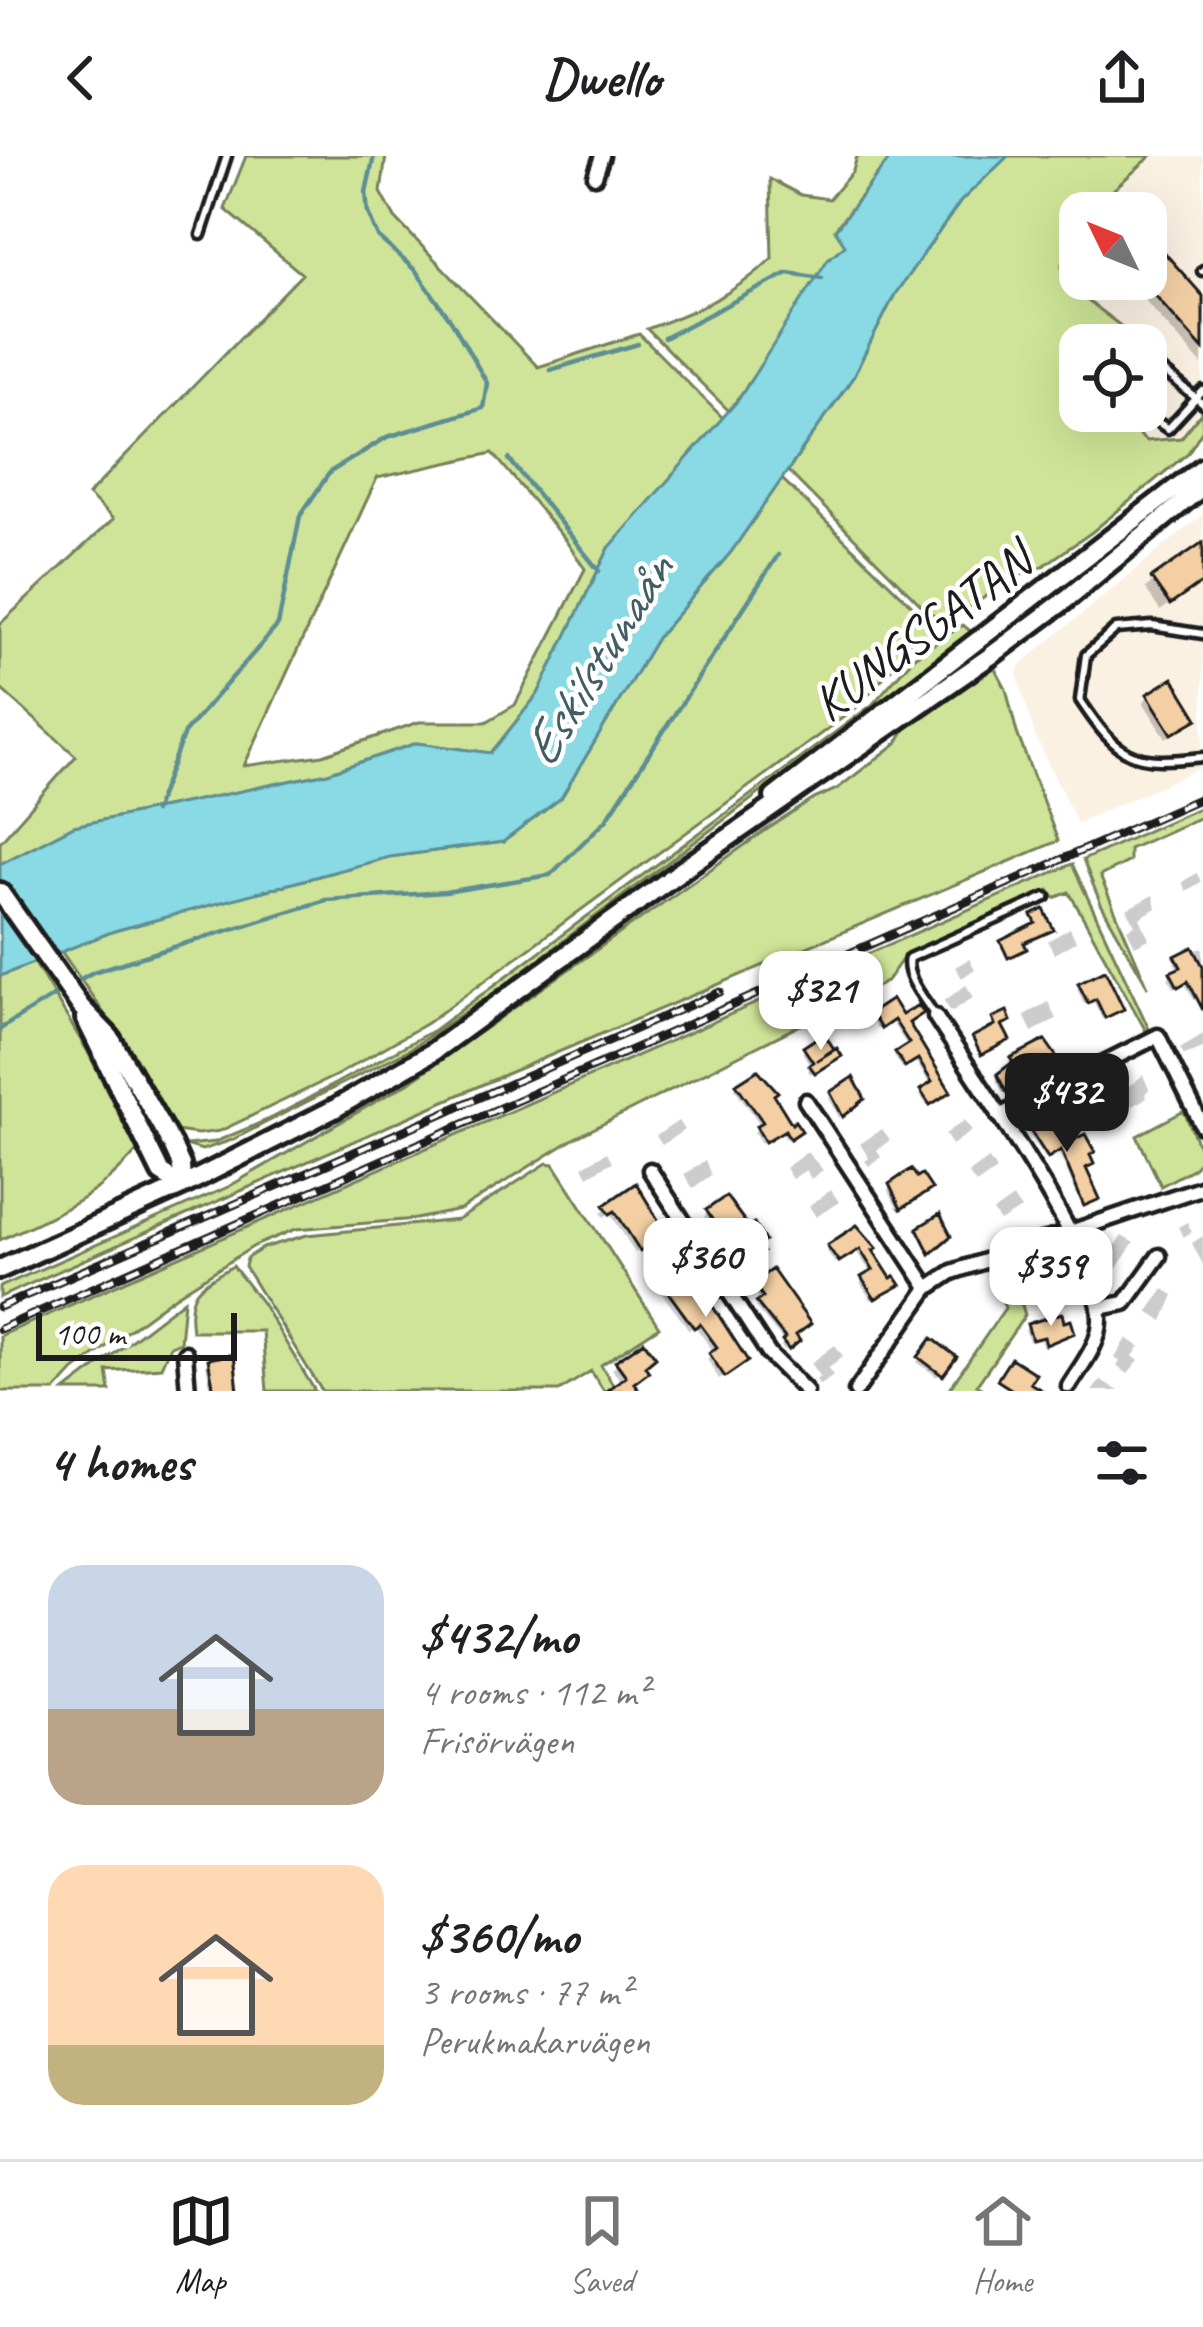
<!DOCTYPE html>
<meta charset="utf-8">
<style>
body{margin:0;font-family:Caveat,sans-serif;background:#f2f2f2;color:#202124;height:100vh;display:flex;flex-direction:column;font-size:45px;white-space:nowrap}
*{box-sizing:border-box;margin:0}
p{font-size:39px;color:#757577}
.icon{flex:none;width:66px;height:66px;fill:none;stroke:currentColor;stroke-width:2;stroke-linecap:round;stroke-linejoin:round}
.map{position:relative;height:1235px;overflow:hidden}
.drawer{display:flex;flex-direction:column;background:#fff;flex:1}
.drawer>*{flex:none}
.needle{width:78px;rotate:313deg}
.controls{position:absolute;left:1059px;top:36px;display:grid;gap:24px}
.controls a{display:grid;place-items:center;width:108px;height:108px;border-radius:24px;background:#fff;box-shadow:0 12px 48px #0002;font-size:60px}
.scale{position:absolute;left:36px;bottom:30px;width:201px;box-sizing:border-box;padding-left:12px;border:6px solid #1c1c1c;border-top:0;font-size:33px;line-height:42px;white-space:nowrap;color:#1c1c1c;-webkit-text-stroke:9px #fff;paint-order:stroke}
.price{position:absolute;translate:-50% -102px;padding:0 27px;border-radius:24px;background:#fff;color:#222;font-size:39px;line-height:78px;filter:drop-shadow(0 3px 6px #0008)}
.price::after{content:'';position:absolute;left:50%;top:72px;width:36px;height:27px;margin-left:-18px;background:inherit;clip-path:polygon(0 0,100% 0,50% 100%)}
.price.on{background:#1c1c1c;color:#fff}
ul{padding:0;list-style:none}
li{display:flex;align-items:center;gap:36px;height:300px;padding:0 48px}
li span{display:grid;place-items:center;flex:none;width:336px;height:240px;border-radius:36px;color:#555}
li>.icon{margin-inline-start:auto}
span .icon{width:144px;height:144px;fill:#fffc;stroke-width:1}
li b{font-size:51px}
h2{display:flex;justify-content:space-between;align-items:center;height:144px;padding:0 48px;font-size:51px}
header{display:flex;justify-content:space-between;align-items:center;height:156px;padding:0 48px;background:#fff;font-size:54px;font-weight:700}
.tabs{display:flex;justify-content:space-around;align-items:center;height:168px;border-top:3px solid #e0e0e0;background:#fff;font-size:33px;color:#757577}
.tabs a{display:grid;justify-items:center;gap:6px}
.tabs .on{color:#1c1c1c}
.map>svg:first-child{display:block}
.built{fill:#fbf1e3}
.green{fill:#cfe498;stroke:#76805a;stroke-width:3;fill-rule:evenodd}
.water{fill:#89dae4;stroke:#5d8e94;stroke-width:3}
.shadow{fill:#0003}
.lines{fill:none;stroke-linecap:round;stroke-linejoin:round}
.stream{stroke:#5d8e94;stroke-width:4.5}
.building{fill:#f3cfa3;stroke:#1c1c1c;stroke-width:3}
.lane-casing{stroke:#1c1c1c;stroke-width:15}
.street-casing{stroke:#1c1c1c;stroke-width:21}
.secondary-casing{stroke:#1c1c1c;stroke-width:26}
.lane{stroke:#fff;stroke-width:6}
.street{stroke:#fff;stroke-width:12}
.secondary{stroke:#fff;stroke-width:16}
.rail-casing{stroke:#1c1c1c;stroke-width:9}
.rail{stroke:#fff;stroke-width:4.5;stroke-dasharray:14;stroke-linecap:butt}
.labels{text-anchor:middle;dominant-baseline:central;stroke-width:9;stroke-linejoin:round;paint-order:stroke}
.street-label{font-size:51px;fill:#1c1c1c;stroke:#fff}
.water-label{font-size:54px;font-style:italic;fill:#425e62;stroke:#fff}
</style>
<header><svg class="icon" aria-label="back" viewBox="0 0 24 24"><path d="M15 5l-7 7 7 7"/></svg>Dwello<svg class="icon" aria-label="share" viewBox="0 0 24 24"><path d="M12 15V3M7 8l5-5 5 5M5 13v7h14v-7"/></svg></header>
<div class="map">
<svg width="1203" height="1235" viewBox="0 0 1203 1235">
<rect width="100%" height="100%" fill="#fff"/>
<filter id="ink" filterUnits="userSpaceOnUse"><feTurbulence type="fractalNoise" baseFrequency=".00833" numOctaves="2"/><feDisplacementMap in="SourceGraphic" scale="24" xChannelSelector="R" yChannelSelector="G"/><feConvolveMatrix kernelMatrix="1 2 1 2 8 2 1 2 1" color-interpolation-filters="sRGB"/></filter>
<g filter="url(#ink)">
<path class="built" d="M1151,0H1203V257L1181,282L1165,285H1145L1109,255H1146V189H1120L1129,177L1064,126L1061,109L1080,81V123H1146V57H1097L1112,35Z
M1203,358V611L1077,667L1035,580L1017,518L1021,508Z"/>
<path class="green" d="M246,0H386L381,36L395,62L538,211L639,178L723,262L609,392L538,538L491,597L417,587L328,617L74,670L0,708V686L76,600L0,532V468L113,363L88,339L302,118L225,53ZM493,297L565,384L585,413L515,549L486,566H419L323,599L244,610L377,322Z
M857,0H892L835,73L846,89L729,255L647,173C695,155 735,139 772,102L770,23L801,39L829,43L853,15Z
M1008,0H1151L1112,35L1097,57H1080V81L1062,109L1064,127L1130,177L1120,189H1080V255H1109L1146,285L1181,282L1202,256L1203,273L1188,297L1092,376L1042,411L1013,422L960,458L941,464L926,454L788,315L853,221L895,138L961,45Z
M782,323L929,466L931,478L909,493L856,552L427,867L337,919L220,975L198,978L176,975L114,872L61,795L114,775L389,701L503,686L561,642L657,482L731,396Z
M963,469L974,478L902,536L889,540L495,836L410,893L232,984L202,994L186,989L215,986L272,962L434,874L872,549L914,501Z
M992,507L1006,533L1017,577L1058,685L504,919L0,1141V1131L228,1031L408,927L766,674L814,643L837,633L897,587L909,566Z
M1203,650V660L1129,693V705L1100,720L1148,831L1101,748L1083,704Z
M1072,708L1149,873L1146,875L1069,736L1055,742L1049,734L906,798L886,826L575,982L460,1054L416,1063L296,1073L254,1090L174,1141L74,1214L55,1235H0V1180Z
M34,806L88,896L137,995C95,1044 57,1057 0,1084V820Z
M1184,955L1203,1001L1192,1013L1161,1030L1137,980Z
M547,1007L554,1008L659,1171L601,1209L617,1235H604L591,1215L559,1235H322L245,1111L247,1102L263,1092L307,1079L458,1064Z
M1009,1107L1025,1159L977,1229L985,1235H948L1005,1152L991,1112Z
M233,1110L262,1147L315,1235H267L262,1175H192C186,1133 199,1130 233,1110Z
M184,1144L180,1186L170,1190L161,1211L107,1215L110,1235H65Z"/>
<path class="water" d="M892,0H1008L961,45L895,138L853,221L731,396L657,482L561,642L503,686L389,701L114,775L0,820V708L74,670L328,617L417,587L491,597L538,538L609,392L738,244L828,103L845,89L835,74Z"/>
<path class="shadow" d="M1146,112L1203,145L1202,209L1130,127L1146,123Z
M1203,389V425L1160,455L1145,432Z
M1149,540L1189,568L1166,582L1143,546Z
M1197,717L1201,726L1186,735L1182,726Z
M1153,739L1156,752L1140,762L1149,783L1135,790L1127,773L1135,769L1127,753Z
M1070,772L1076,785L1054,798L1048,785Z
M1203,791V839L1194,844L1184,826L1174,832L1168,822L1179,815L1174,806L1177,803Z
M969,803L975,813L962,822L955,811Z
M966,829L974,841L951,856L944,845Z
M1080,829L1117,855L1102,863L1093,844L1084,848L1077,832Z
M1048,846L1056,863L1032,876L1024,859Z
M891,848L945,938L927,950L920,939L931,930L914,903L902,912L894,900L908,891L890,864L877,873L870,862Z
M1203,878V892L1184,899L1180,892Z
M1043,888L1060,917L1047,923L1039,908L1021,918L1022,928L1003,937L996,924L1011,912L1009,907Z
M830,892L820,903H835L810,918L808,914L811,911L802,896Z
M1143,919L1149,933L1145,938L1147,942L1132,950L1129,944L1122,947L1118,939Z
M738,930L771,939L795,978L786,983L781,975L761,987L754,976L761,970L735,933Z
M832,938L861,943L839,962L829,941Z
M1069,948L1100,964L1077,975L1066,951Z
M965,964L972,975L952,989L945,978Z
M678,965L684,974L662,989L656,980Z
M1026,968L1063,993L1083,1013L1094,1045L1082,1051L1058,994L1045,1002L1024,971Z
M882,973L890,984L877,994L881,1001L869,1010L865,1005L869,1002L860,988Z
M607,996L612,1006L588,1020L583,1010Z
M807,996L823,1014L811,1023L806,1014L792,1023L785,1012Z
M989,1003L996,1014L976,1028L968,1017Z
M705,1004L711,1019L693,1032L684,1019Z
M891,1030L925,1036L898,1054L888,1034Z
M635,1031L663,1092L653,1099L647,1089L635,1097L610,1057L604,1061L601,1056Z
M831,1034L839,1046L816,1061L809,1050Z
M1013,1042L1021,1053L1000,1066L993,1056Z
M708,1056L756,1090L754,1100L730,1115L727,1110L731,1105L704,1061Z
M1187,1066L1192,1076L1183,1081L1178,1071Z
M856,1073L894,1132L871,1144L860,1127L872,1118L855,1094L835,1107L826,1094Z
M1122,1080L1134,1087L1114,1116L1102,1109Z
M1203,1080V1109L1192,1087Z
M771,1118L796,1185L784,1195L781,1190L784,1186L755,1151L762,1146L752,1133Z
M664,1131L740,1209L719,1223L707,1203L714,1197L695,1170L689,1174L660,1135Z
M1164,1133L1174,1139L1163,1165L1148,1155Z
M1028,1170L1068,1180L1043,1190L1041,1182L1029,1186L1025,1174Z
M1127,1182L1140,1191L1133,1200L1139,1205L1128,1218L1117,1210L1120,1206L1115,1202Z
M932,1186L953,1202L937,1221L917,1206Z
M643,1189L631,1227H622L612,1213Z
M835,1189L843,1200L828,1212L833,1219L820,1229L816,1224L820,1220L811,1207Z
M209,1206L237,1235H211L206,1209Z
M1101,1224L1119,1235H1092Z"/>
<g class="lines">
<path class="stream" d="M664,182L788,117L822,122
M550,214L638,188
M509,303L599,415
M154,656L184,577L278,469L300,360L330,316L387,281L483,252L487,227L452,166L416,115L378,81L368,57L366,36L374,0
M72,828L93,816L326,744L445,736L550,719L606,664L778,399
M0,873L63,834"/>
</g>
<path class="building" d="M1162,94L1203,140V193L1146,129V108Z
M1203,386V426L1170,449L1151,422Z
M1173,522L1198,563L1172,578L1147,538Z
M1044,753L1054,774L1024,787L1027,793L1008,802L1000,785L1036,767L1032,759Z
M1193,791L1203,810V854L1188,825L1178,831L1170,816L1181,811L1175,800Z
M1105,814L1124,853L1105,862L1096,843L1088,847L1078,827Z
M892,843L902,859L918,849L924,857L909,867L951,936L930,949L920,934L932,926L918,903L905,911L895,896L909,887L894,864L881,873L871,857Z
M1007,855L1011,865L1002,869L1010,884L981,899L972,881L995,869L992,862Z
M824,877L834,893L816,905L837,892L842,900L815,917L809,909L813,906L803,891Z
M1045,884L1066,914L1050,923L1043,907L1024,917L1028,925L1006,936L997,918L1013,906L1010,902Z
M758,914L778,936L774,939L792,968L795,965L802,975L790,983L785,974L765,986L756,970L763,966L736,928Z
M853,921L865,943L843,961L830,936Z
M1093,933L1107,962L1081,974L1067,945Z
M1042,954L1064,989L1085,978L1095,996L1090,999L1094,1008L1086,1012L1100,1043L1084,1050L1061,994L1048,1002L1025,966Z
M911,1013L917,1021L922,1018L932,1033L901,1053L889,1028Z
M636,1027L672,1087L658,1096L652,1087L640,1095L615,1055L610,1058L604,1049Z
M726,1040L748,1070L754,1067L765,1085L759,1089L763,1096L736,1113L730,1103L735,1099L706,1054Z
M940,1058L951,1080L930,1098L917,1072Z
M857,1069L877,1092L873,1094L891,1122L895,1120L901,1129L875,1143L861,1121L873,1114L860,1093L839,1106L827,1089Z
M1057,1104L1062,1119L1020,1133L1014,1115Z
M688,1112L748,1205L725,1221L709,1197L717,1191L700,1168L694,1172L662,1128Z
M772,1113L811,1168L796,1179L800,1185L789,1194L782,1185L785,1182L756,1146L763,1141L753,1127Z
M1062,1157L1064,1166L1071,1164L1075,1177L1046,1189L1044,1181L1032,1184L1027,1168Z
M932,1182L957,1201L943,1220L918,1201Z
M644,1185L656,1201L645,1210L649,1216L634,1227L640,1235H606L626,1220L615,1205Z
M234,1198L238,1235H214L208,1203Z
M1011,1202L1036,1218L1030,1227L1043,1235H1014L997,1224Z"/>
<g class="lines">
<g class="lane-casing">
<path id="lane" d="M201,79L227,0
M1202,115L1203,114
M1146,201L1203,248
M1141,255L1168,273L1203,235
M1203,478L1152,470L1116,473L1086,499L1080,544C1120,604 1132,609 1203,601
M935,860C925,843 904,821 909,802L1046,741"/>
</g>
<g class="street-casing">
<path id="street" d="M595,20L602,0
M935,860C974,922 1099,1096 1100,1162C1101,1186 1081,1210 1069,1230
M806,945L928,1132
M999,960L1158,880L1203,971
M650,1014L769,1198L806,1235
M1099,1152L1125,1147L1159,1100
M185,1197L188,1235
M856,1235L928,1132L952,1116L1203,1031"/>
</g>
<g class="secondary-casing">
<path id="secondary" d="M774,641L1203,311
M0,736L81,851L110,881L172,989L181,1009L182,1030
M85,862L161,1017L182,1030
M0,1113L182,1030L334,953L431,897L689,709L992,499L1064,445L1203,330"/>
</g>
<use href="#lane" class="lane"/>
<use href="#street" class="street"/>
<use href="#secondary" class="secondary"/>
<g class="rail-casing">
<path id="rail" d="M0,1151L720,836
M0,1173L1203,641"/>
</g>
<use href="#rail" class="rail"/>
</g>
</g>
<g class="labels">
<g class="street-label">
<text transform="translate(921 476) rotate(-37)">KUNGSGATAN</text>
</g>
<g class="water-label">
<text transform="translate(597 504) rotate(-58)">Eskilstunaån</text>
</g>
</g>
</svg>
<div class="controls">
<a><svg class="needle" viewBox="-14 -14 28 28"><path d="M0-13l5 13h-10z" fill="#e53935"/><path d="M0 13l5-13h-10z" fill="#757577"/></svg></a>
<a><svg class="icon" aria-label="locate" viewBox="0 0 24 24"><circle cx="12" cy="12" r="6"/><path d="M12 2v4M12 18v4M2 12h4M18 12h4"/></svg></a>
</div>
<div class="scale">100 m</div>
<b class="price" style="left:821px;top:897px">$321</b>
<b class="price on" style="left:1067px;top:999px">$432</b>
<b class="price" style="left:706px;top:1164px">$360</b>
<b class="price" style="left:1051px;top:1173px">$359</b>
</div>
<section class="drawer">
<h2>4 homes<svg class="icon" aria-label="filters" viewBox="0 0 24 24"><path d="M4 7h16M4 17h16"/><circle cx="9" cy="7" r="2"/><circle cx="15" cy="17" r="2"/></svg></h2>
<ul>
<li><span style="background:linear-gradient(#c9d6e8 60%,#b9a48a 0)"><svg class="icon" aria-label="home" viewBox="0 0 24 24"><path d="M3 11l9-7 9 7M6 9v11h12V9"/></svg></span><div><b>$432/mo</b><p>4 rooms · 112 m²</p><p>Frisörvägen</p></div></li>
<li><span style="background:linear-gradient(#ffd9b3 75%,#c2b280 0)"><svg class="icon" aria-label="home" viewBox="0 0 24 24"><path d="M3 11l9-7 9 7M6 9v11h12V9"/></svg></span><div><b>$360/mo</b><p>3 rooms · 77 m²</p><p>Perukmakarvägen</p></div></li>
</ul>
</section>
<nav class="tabs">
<a class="on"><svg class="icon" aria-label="map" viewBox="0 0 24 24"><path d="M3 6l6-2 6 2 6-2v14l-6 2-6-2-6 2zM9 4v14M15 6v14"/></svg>Map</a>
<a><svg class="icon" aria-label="saved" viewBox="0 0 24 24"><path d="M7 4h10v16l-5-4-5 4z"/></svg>Saved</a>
<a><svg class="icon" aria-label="home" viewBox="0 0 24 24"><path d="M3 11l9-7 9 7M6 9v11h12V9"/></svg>Home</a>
</nav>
